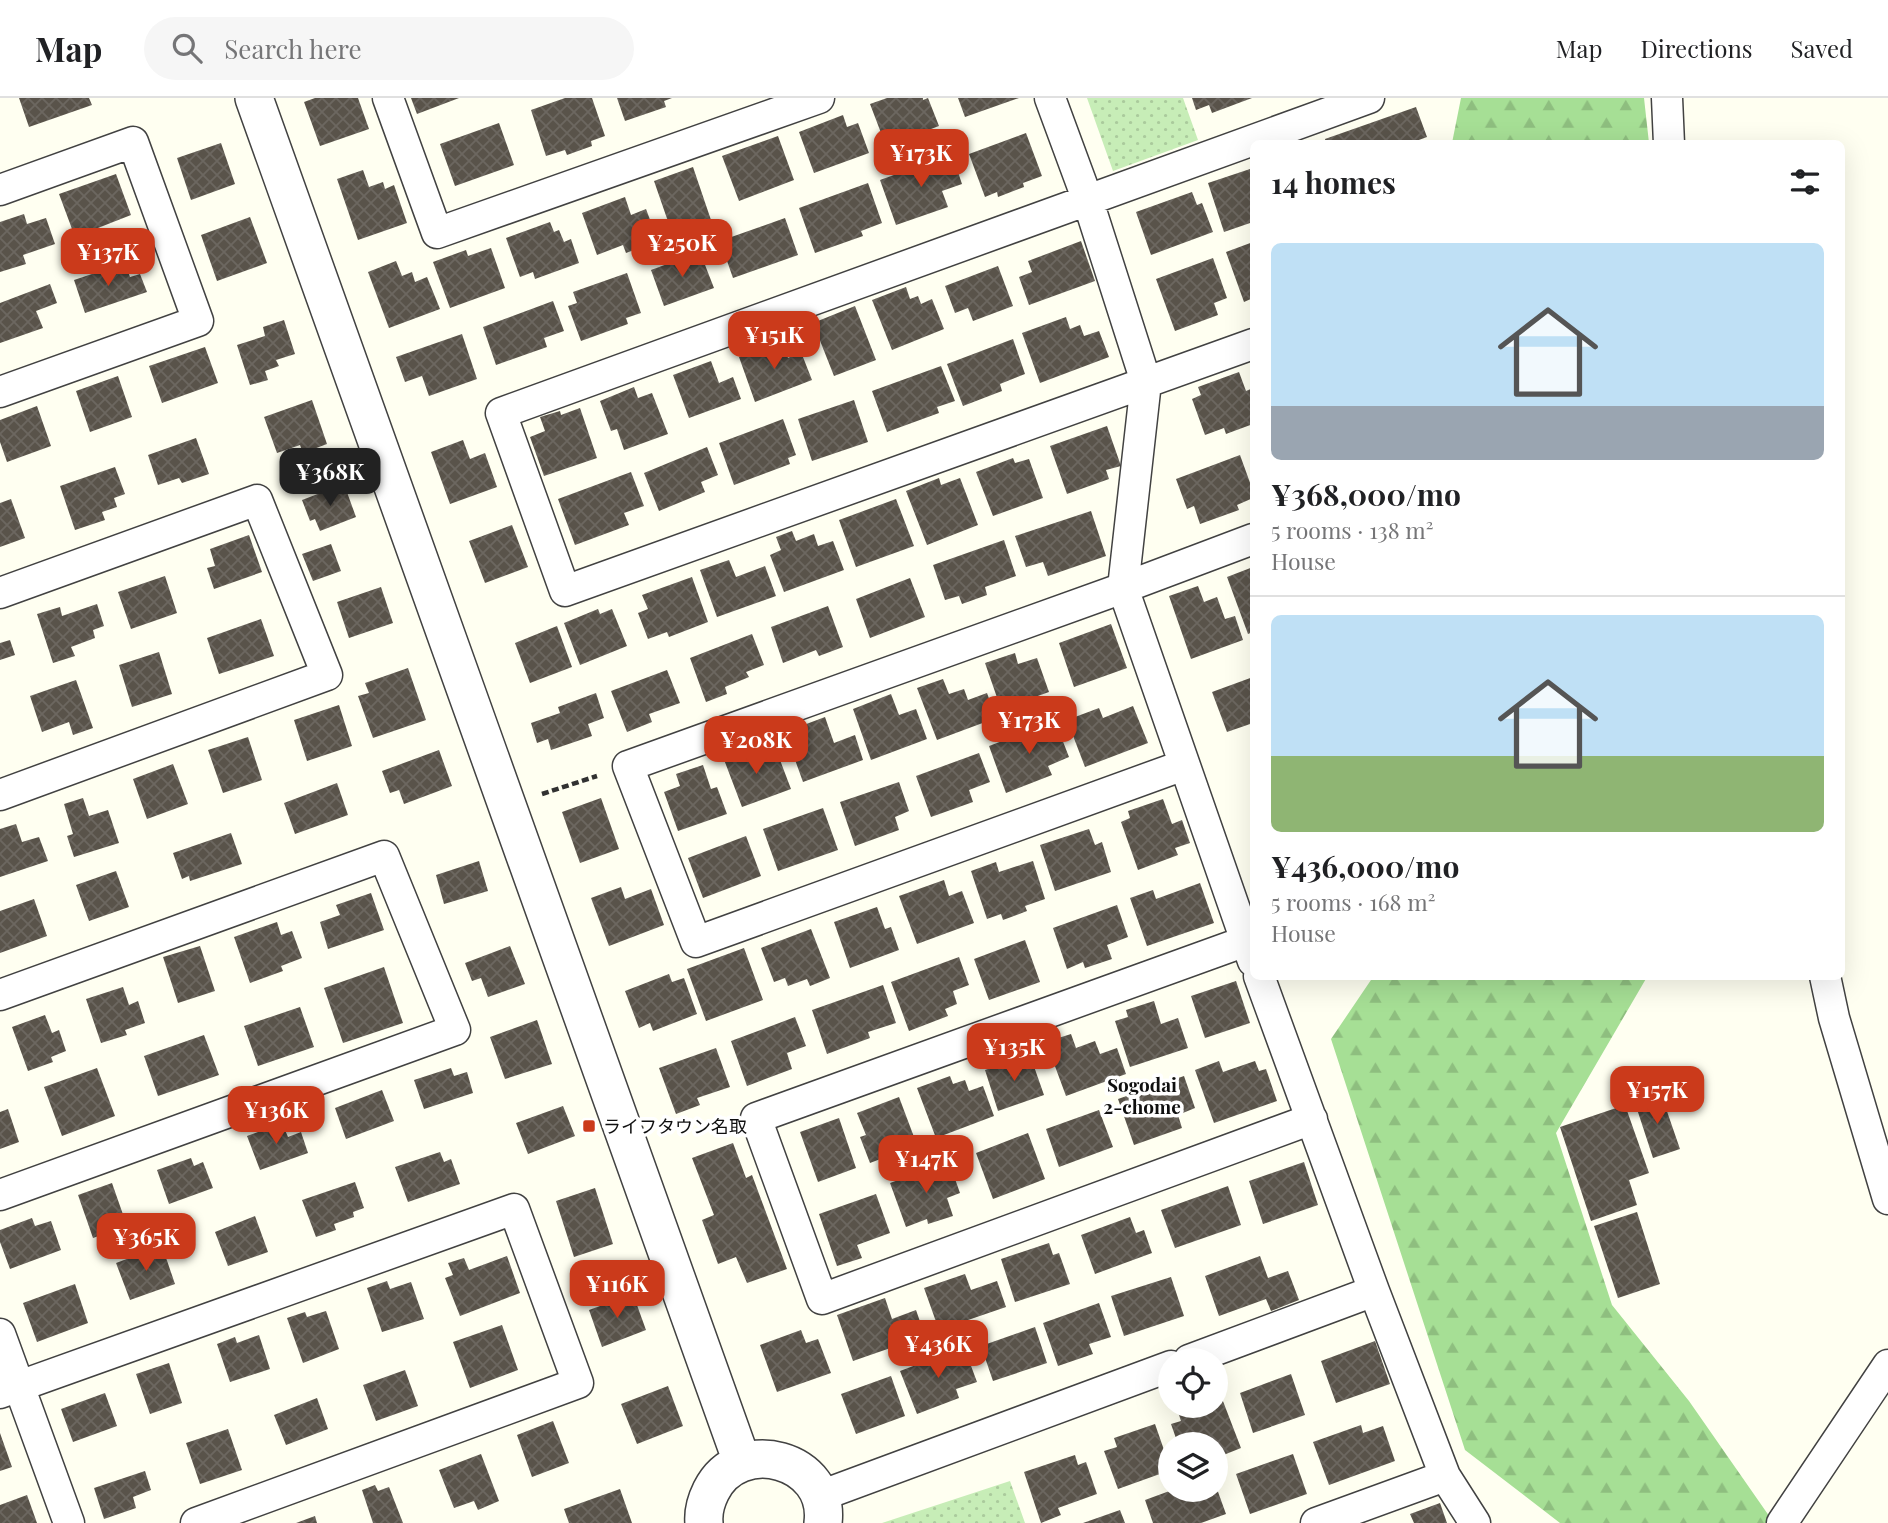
<!DOCTYPE html>
<meta charset="utf-8">
<style>
body{margin:0;font-family:"Playfair Display","Noto Sans JP",serif;background:#f6f6f6;color:#202124;height:100vh;display:flex;flex-direction:column;font-size:26px;white-space:nowrap}
*{box-sizing:border-box;margin:0}
p{font-size:23px;color:#757577}
.icon{flex:none;width:38px;height:38px;fill:none;stroke:currentColor;stroke-width:2;stroke-linecap:round;stroke-linejoin:round}
.map{position:relative;flex:1;overflow:hidden}
.side{position:absolute;left:1250px;top:42px;width:595px;height:840px;display:flex;flex-direction:column;background:#fff;border-radius:10px;box-shadow:0 7px 28px #0002}
.side>*{flex:none}
.buttons{position:absolute;left:1158px;top:1250px;display:grid;gap:14px}
.buttons a{display:grid;place-items:center;width:70px;height:70px;border-radius:50%;background:#fff;box-shadow:0 7px 28px #0002;font-size:35px}
.price{position:absolute;translate:-50% -60px;padding:0 16px;border-radius:14px;background:#cb3a1b;color:#fff;font-size:23px;line-height:46px;filter:drop-shadow(0 2px 4px #0008)}
.price::after{content:'';position:absolute;left:50%;top:42px;width:21px;height:16px;margin-left:-10px;background:inherit;clip-path:polygon(0 0,100% 0,50% 100%)}
.price.active{background:#222;color:#fff}
ul{padding:0;list-style:none}
li{display:grid;align-content:center;gap:14px;height:371px;padding:0 21px}
li+li{border-top:2px solid #e0e0e0}
li span{display:grid;place-items:center;height:217px;border-radius:10px;color:#555}
li>.icon{margin-inline-start:auto}
span .icon{width:126px;height:126px;fill:#fffc;stroke-width:1}
li b{font-size:30px}
h2{display:flex;justify-content:space-between;align-items:center;height:84px;padding:0 21px;font-size:30px}
header{display:flex;align-items:center;gap:42px;box-sizing:border-box;height:98px;padding:0 35px;background:#fff;border-bottom:2px solid #e0e0e0}
header strong{font-size:33px}
nav{display:flex;gap:38px;margin-inline-start:auto;font-size:24px}
.search{width:490px;height:63px;background:#f6f6f6;display:flex;align-items:center;gap:18px;box-sizing:border-box;padding:0 24px;border-radius:38px;color:#757577;font-size:26px}
.map>svg:first-child{display:block}
.green{fill:url(#green-dots)}
.forest{fill:url(#forest-firs)}
.building{fill:url(#building-cross-hatch)}
.lines{fill:none;stroke-linecap:round;stroke-linejoin:round}
.minor-casing{stroke:#424242;stroke-width:33}
.tertiary-casing{stroke:#424242;stroke-width:40}
.path{stroke:#313131;stroke-width:4.5;stroke-dasharray:7 3.5;stroke-linecap:butt}
.minor{stroke:#fff;stroke-width:30}
.tertiary{stroke:#fff;stroke-width:37}
.poi-dot{fill:#cb3a1b;stroke:#fff;stroke-width:2.5}
.labels{text-anchor:middle;dominant-baseline:central;stroke-width:7;stroke-linejoin:round;paint-order:stroke}
.poi-label{font-size:18px;fill:#0f0f0f;stroke:#fff;text-anchor:start}
.neighbourhood-label{font-size:19px;font-weight:bold;fill:#0f0f0f;stroke:#fff}
</style>
<header>
<strong>Map</strong>
<div class="search"><svg class="icon" aria-label="search" viewBox="0 0 24 24"><circle cx="10" cy="10" r="6"/><path d="M15 15l6 6"/></svg>Search here</div>
<nav><a>Map</a><a>Directions</a><a>Saved</a></nav>
</header>
<div class="map">
<svg width="1888" height="1425" viewBox="0 0 1888 1425">
<defs>
<pattern id="green-dots" width="8" height="8" patternUnits="userSpaceOnUse" patternTransform="scale(1.75)"><rect width="8" height="8" fill="#c7edb7"/><path d="M2 2h.1M6 6h.1" fill="none" stroke="#aaca9c" stroke-width="1.8" stroke-linecap="round"/></pattern>
<pattern id="forest-firs" width="22" height="20" patternUnits="userSpaceOnUse" patternTransform="scale(1.75)"><rect width="22" height="20" fill="#a6df95"/><path d="M5 1l3.5 6h-7zM16 11l3.5 6h-7z" fill="#8ebe7f"/></pattern>
<pattern id="building-cross-hatch" width="8" height="8" patternUnits="userSpaceOnUse" patternTransform="scale(1.75)"><rect width="8" height="8" fill="#59534a"/><path d="M0 0l8 8M0 8l8-8" fill="none" stroke="#6c6760"/></pattern>
</defs>
<rect width="100%" height="100%" fill="#fffff1"/>
<path class="green" d="M1087,0H1183L1198,42L1113,73Z
M1010,1383L1025,1425H882Z"/>
<path class="forest" d="M1461,0H1644L1649,45H1452Z
M1373,879H1647L1556,1035L1612,1207L1689,1303L1774,1425H1560L1465,1352L1331,941Z"/>
<path class="building" d="M19,0H89L92,7L29,29Z
M315,0H358L369,31L320,48L304,4Z
M411,0H459L417,16Z
M565,0H592L605,38L591,43L592,48L567,57L565,52L546,58L531,12Z
M617,0H672L664,3L666,9L625,23Z
M887,0H923V2L928,0L939,28L886,48L870,6Z
M958,0H1019L965,19Z
M1192,0H1252L1212,15L1209,7L1196,12Z
M1416,9L1427,39L1408,46H1326L1325,41Z
M843,17L847,29L858,25L869,55L814,75L799,34Z
M499,25L514,67L455,88L440,46Z
M1026,35L1042,78L1023,85L1024,89L998,99L997,94L985,99L969,56Z
M778,38L794,82L739,103L722,58Z
M221,45L235,86L191,102L177,60Z
M952,56L962,86L942,93L948,109L896,127L880,82Z
M693,69L711,122L672,135L654,83Z
M1253,70V124L1224,134L1208,85Z
M363,72L369,89L383,84L385,91L394,87L407,125L358,142L337,81Z
M116,76L131,117L75,139L59,96Z
M868,85L882,125L861,133L863,138L815,155L799,110Z
M1192,94L1197,107L1202,105L1213,134L1151,157L1136,114Z
M625,99L631,117L646,111L658,143L626,155L623,147L597,157L582,115Z
M24,116L27,126L46,120L55,146L23,157L26,166L0,174V124Z
M250,119L267,165L217,183L201,137Z
M785,120L798,157L733,180L720,143Z
M550,124L554,134L559,132L564,144L571,141L579,165L535,181L533,174L520,179L506,140Z
M1081,143L1095,183L1029,207L1019,179L1032,174L1028,163Z
M1253,144V200L1244,204L1226,154Z
M491,150L505,190L450,210L433,164L466,152L468,158Z
M700,154L714,190L664,208L651,172Z
M1213,160L1227,200L1214,205L1218,217L1175,233L1156,181Z
M396,163L402,178L412,174L415,184L427,179L440,211L389,230L368,174Z
M125,165L130,179L140,176L147,194L85,215L74,182Z
M998,168L1013,208L973,223L968,210L955,215L945,188Z
M627,175L641,215L626,220L628,226L581,243L568,208L577,205L573,194Z
M50,186L57,205L36,213L43,230L0,245V205Z
M906,189L910,201L918,198L921,206L932,201L944,231L892,252L872,202Z
M553,203L564,233L544,240L547,249L496,267L483,229Z
M855,208L876,262L834,278L813,225Z
M1066,219L1070,231L1080,227L1084,238L1099,233L1109,259L1040,285L1022,235Z
M284,222L295,256L276,262L279,268L265,273L268,282L250,287L237,247L265,238L263,229Z
M462,236L477,281L429,298L422,278L405,284L396,259Z
M1013,241L1025,276L1000,286L1002,293L963,308L947,266Z
M782,243L788,260L801,254L812,282L755,304L739,259Z
M205,249L218,285L162,305L149,268Z
M711,263L719,285L733,279L741,301L689,320L673,277Z
M941,268L955,303L937,309L939,315L887,334L872,293Z
M1239,274L1246,293L1253,290V326L1226,336L1224,330L1205,337L1192,301L1201,297L1198,289Z
M118,278L132,319L90,334L76,293Z
M634,289L638,300L652,295L668,336L624,352L617,331L611,333L600,303Z
M312,302L327,346L303,355L300,347L277,355L264,319Z
M854,302L868,344L812,363L798,321Z
M37,308L51,348L7,364L0,344V322Z
M580,310L597,360L544,378L530,339L545,333L540,319L560,313L561,317Z
M783,321L796,357L788,360L790,366L734,387L719,345Z
M1107,328L1121,368L1106,372L1109,381L1067,396L1050,348Z
M196,340L209,376L182,385L179,380L158,387L148,357Z
M463,342L470,361L485,355L497,389L450,406L431,354Z
M707,349L718,377L701,384L705,394L659,413L644,375Z
M1240,357L1253,393V400L1237,407L1239,412L1200,426L1194,408L1187,411L1176,381Z
M1013,360L1015,365L1029,361L1043,400L993,418L976,374Z
M115,369L125,396L114,400L117,409L102,414L105,422L75,432L60,388Z
M631,374L644,408L624,415L629,427L575,447L558,401Z
M939,380L941,387L960,380L978,427L927,447L906,393Z
M344,386L356,419L320,433L315,421L310,423L302,402Z
M11,401L25,440L0,449V405Z
M896,401L914,448L856,469L839,422Z
M1091,413L1106,458L1048,478L1043,464L1026,469L1015,438Z
M512,427L528,469L485,485L469,443Z
M792,433L796,443L814,436L818,448L833,443L844,472L784,494L770,457L781,452L776,439Z
M249,437L262,474L214,491L207,470L215,468L210,451Z
M1004,442L1016,478L985,489L987,497L962,506L959,498L945,502L933,467Z
M331,446L341,473L313,483L302,456Z
M729,462L736,479L765,468L776,498L717,519L700,472Z
M1253,469V534L1248,536L1227,479Z
M165,478L177,515L131,531L118,494Z
M692,479L708,524L669,539L667,534L648,541L638,515L648,511L642,497Z
M910,480L925,519L870,540L856,501Z
M1198,488L1204,504L1217,499L1225,521L1235,518L1243,542L1191,561L1169,498Z
M381,489L393,525L349,540L337,504Z
M97,506L104,528L93,532L95,540L71,549L75,558L53,565L37,516L60,509L62,518Z
M828,508L843,549L819,558L816,552L783,565L771,529Z
M598,511L600,516L612,511L627,548L580,567L564,525Z
M261,521L274,558L219,576L207,540Z
M1111,526L1127,570L1074,589L1059,545Z
M557,528L572,569L530,585L515,545Z
M752,536L764,567L746,574L749,579L725,589L727,596L706,604L690,560Z
M10,542L15,557L0,562V545Z
M159,554L172,596L132,609L119,567Z
M1015,555L1018,566L1037,560L1049,594L1001,611L985,565Z
M408,570L426,622L373,640L358,598L369,595L365,585Z
M667,572L680,605L649,616L652,624L627,634L611,593Z
M1253,579V625L1227,634L1212,594Z
M943,581L949,596L964,591L968,602L987,595L996,620L937,642L917,590Z
M76,582L93,630L73,637L69,624L42,634L30,598Z
M596,595L604,620L588,626L592,638L551,652L548,641L537,645L531,625L560,615L558,609Z
M891,596L899,617L916,611L927,641L871,662L853,611Z
M339,607L352,648L307,663L294,622Z
M1133,608L1148,645L1085,669L1067,622L1099,610L1103,620Z
M825,619L834,645L855,637L863,662L803,684L785,634Z
M1055,623L1069,659L1048,668L1052,677L1006,695L989,648Z
M248,639L262,682L223,695L208,652Z
M748,648L752,658L768,652L773,664L780,662L791,691L742,709L723,659Z
M439,652L452,688L404,706L399,692L390,695L382,673Z
M979,655L990,684L969,692L973,704L931,719L916,678Z
M173,666L188,706L147,721L133,681Z
M703,667L711,691L717,689L727,716L678,733L664,694L680,688L676,676Z
M899,684L909,713L895,719L899,732L855,748L840,704Z
M337,685L348,717L295,736L284,705Z
M83,700L89,718L108,712L119,745L74,759L67,738L73,736L64,706Z
M601,700L619,751L580,765L562,714Z
M1163,701L1172,726L1182,722L1190,745L1175,750L1178,757L1138,772L1121,724L1130,720L1128,713Z
M823,710L838,752L778,773L763,731Z
M16,726L22,744L39,739L48,763L0,779V731Z
M1089,731L1095,747L1102,744L1111,774L1055,793L1040,747Z
M231,735L242,766L190,783L189,778L182,781L173,755Z
M746,738L761,778L703,800L688,760Z
M479,763L488,793L444,806L436,777Z
M1033,763L1045,801L1025,808L1027,813L1003,822L1001,816L987,821L971,773L996,764L999,774Z
M116,773L129,809L89,823L76,787Z
M944,782L949,798L962,793L974,825L917,846L899,798Z
M1200,785L1214,825L1147,848L1130,800L1153,792L1156,801Z
M621,789L625,801L651,791L664,827L609,848L591,800Z
M371,795L384,832L328,851L320,824L340,817L336,807Z
M34,801L47,838L0,855V813Z
M1117,807L1128,839L1107,847L1112,861L1085,870L1083,864L1067,871L1053,830Z
M877,809L885,831L891,829L899,852L850,870L834,824Z
M277,824L281,837L292,833L302,860L281,868L283,873L250,885L234,839Z
M811,831L830,880L810,888L807,881L788,888L785,880L774,884L761,850Z
M1025,842L1040,884L989,902L974,861Z
M200,848L215,893L178,905L163,859Z
M510,848L525,886L488,899L481,880L472,883L465,865Z
M744,850L763,902L706,923L687,871Z
M959,859L969,887L953,893L957,906L945,911L948,918L909,933L891,884Z
M384,869L403,925L343,945L324,890Z
M669,876L672,884L684,880L697,916L653,933L650,925L639,930L625,893Z
M1236,883L1250,925L1205,940L1191,898Z
M883,887L896,925L868,934L870,940L827,956L812,912Z
M123,889L129,907L138,903L145,925L125,932L127,937L101,945L86,901Z
M1154,903L1161,926L1178,920L1188,950L1130,969L1115,923L1128,919L1126,912Z
M300,909L314,949L258,968L244,928Z
M45,917L52,935L59,932L66,953L51,959L53,964L28,973L12,929Z
M795,919L806,948L787,955L792,971L747,988L731,943Z
M537,922L552,966L505,981L490,939Z
M1071,936L1076,950L1095,943L1100,956L1117,950L1126,976L1066,998L1046,944Z
M204,937L219,977L158,998L144,958Z
M716,950L730,989L697,1000L700,1007L676,1016L659,970Z
M1030,957L1044,997L998,1013L985,972Z
M1219,963L1223,974L1255,963L1259,973L1266,971L1277,1003L1214,1025L1195,972Z
M97,970L115,1018L62,1038L44,989Z
M451,970L454,978L467,974L473,995L424,1011L414,982Z
M950,978L953,986L965,982L969,993L983,988L994,1018L936,1040L917,990Z
M1184,978L1195,1010L1178,1017L1182,1030L1134,1047L1118,1001Z
M382,992L394,1023L346,1041L335,1010Z
M1661,996L1680,1051L1653,1060L1635,1005Z
M899,999L917,1047L870,1065L860,1039L866,1037L857,1015Z
M1625,1007L1649,1075L1629,1082L1637,1107L1591,1123L1560,1029Z
M563,1008L575,1038L528,1056L516,1025Z
M8,1011L19,1044L0,1051V1014Z
M1099,1012L1113,1049L1059,1069L1046,1031Z
M839,1020L856,1070L818,1084L800,1034Z
M282,1025L288,1039L301,1034L308,1055L260,1072L247,1038Z
M1028,1035L1045,1081L993,1101L976,1055Z
M733,1045L746,1080L752,1077L787,1171L747,1185L736,1159L718,1166L702,1122L714,1117L692,1060Z
M440,1054L444,1064L451,1061L460,1086L408,1104L395,1069Z
M191,1060L194,1068L203,1064L213,1090L169,1106L157,1072Z
M949,1064L960,1095L947,1100L953,1118L928,1126L927,1121L906,1129L890,1085Z
M1304,1064L1318,1107L1263,1126L1249,1083Z
M355,1084L364,1110L353,1114L354,1119L334,1126L336,1132L316,1139L302,1102Z
M112,1085L127,1128L93,1140L78,1097Z
M1228,1088L1241,1127L1175,1150L1161,1112Z
M595,1090L613,1146L574,1159L556,1103Z
M876,1096L890,1135L857,1147L862,1160L837,1168L819,1116Z
M1637,1114L1660,1186L1618,1200L1594,1128Z
M255,1118L268,1154L228,1168L215,1134Z
M1130,1119L1136,1135L1144,1132L1152,1155L1095,1176L1081,1137Z
M32,1120L35,1128L51,1123L61,1152L10,1171L0,1144V1132Z
M1049,1145L1053,1157L1059,1155L1070,1186L1015,1204L1001,1161Z
M162,1148L175,1186L130,1202L116,1165Z
M507,1158L520,1195L460,1218L445,1180L453,1177L448,1165L464,1160L469,1172Z
M1260,1158L1268,1180L1288,1173L1299,1202L1271,1213L1266,1201L1219,1218L1205,1178Z
M965,1176L971,1192L997,1183L1006,1209L939,1232L924,1190Z
M1171,1179L1184,1218L1124,1238L1111,1198Z
M387,1183L390,1191L411,1184L424,1221L382,1234L367,1190Z
M75,1186L88,1225L37,1244L23,1205Z
M633,1196L646,1232L602,1249L589,1212Z
M885,1200L892,1221L916,1212L925,1238L853,1263L837,1217Z
M1099,1205L1111,1239L1089,1246L1093,1256L1058,1268L1043,1225Z
M326,1213L339,1251L303,1265L287,1220L305,1214L307,1219Z
M502,1227L518,1272L470,1290L453,1244Z
M1035,1229L1047,1265L993,1283L981,1248Z
M801,1232L806,1245L818,1241L831,1275L777,1294L760,1247Z
M259,1237L270,1271L230,1284L217,1246L235,1239L237,1245Z
M1375,1243L1390,1286L1336,1305L1321,1263Z
M964,1249L977,1284L956,1291L959,1300L917,1316L900,1273Z
M169,1265L182,1305L150,1316L136,1276Z
M405,1272L418,1308L376,1323L363,1287Z
M1291,1276L1305,1317L1253,1335L1240,1295Z
M891,1278L905,1318L856,1336L841,1296Z
M668,1288L683,1328L637,1346L621,1306Z
M105,1295L117,1328L73,1344L61,1311Z
M1221,1298L1241,1350L1216,1360V1346H1178L1171,1326L1181,1323L1178,1314L1196,1307H1216V1300Z
M317,1300L328,1331L286,1347L274,1317Z
M553,1323L569,1365L532,1379L517,1337Z
M1155,1326L1171,1372L1118,1391L1104,1353L1117,1349L1114,1340Z
M1361,1327L1363,1335L1383,1328L1395,1363L1329,1387L1313,1344Z
M228,1331L242,1372L200,1386L186,1345Z
M0,1335L12,1369L0,1373Z
M481,1356L499,1403L478,1412L474,1403L454,1410L439,1372Z
M1293,1356L1307,1396L1250,1416L1236,1376Z
M1075,1357L1078,1367L1086,1364L1097,1396L1058,1410L1061,1417L1041,1425L1024,1374Z
M145,1373L151,1392L133,1399L136,1410L104,1421L94,1390Z
M375,1387L378,1393L389,1389L403,1425H373L362,1392Z
M620,1391L632,1425H569L564,1411Z
M1175,1391H1217L1226,1416L1201,1425H1153L1145,1402Z
M27,1397L37,1425H0V1407Z
M1440,1405L1447,1425H1414L1410,1416Z
M1120,1412L1125,1425H1083Z
M315,1418L317,1425H296Z"/>
<g class="lines">
<g class="minor-casing">
<path id="minor" d="M388,0L437,135L819,0
M1050,0L1088,103L1146,284L1123,490L1253,863
M1667,0L1669,46
M0,92L133,44L198,223L0,294
M1253,246L565,493L501,315L1369,0
M0,495L257,402L327,577L0,697
M1184,667L696,844L628,668L1123,490L1253,441
M1246,843L756,1020L822,1201L1312,1021
M1259,878L1374,1193L1445,1378L1475,1425
M1825,878L1834,920L1888,1101
M0,897L384,758L455,932L0,1097
M0,1236L69,1425
M1189,1262L1374,1193
M0,1295L514,1111L578,1285L196,1425
M820,1398L1171,1268
M1316,1425L1445,1378
M1782,1425L1888,1267"/>
</g>
<g class="tertiary-casing">
<path id="tertiary" d="M254,0L742,1364
M704,1425C703,1414 706,1403 711,1393C739,1336 831,1361 823,1425"/>
</g>
<path class="path" d="M542,696L597,678"/>
<use href="#minor" class="minor"/>
<use href="#tertiary" class="tertiary"/>
</g>
<rect class="poi-dot" x="582" y="1021" width="14" height="14" rx="3.5"/>
<g class="labels">
<g class="poi-label">
<text x="603" y="1028">ライフタウン名取</text>
</g>
<g class="neighbourhood-label">
<text x="1142" y="986">Sogodai<tspan x="1142" dy="22">2-chome</tspan></text>
</g>
</g>
</svg>
<div class="buttons">
<a><svg class="icon" aria-label="locate" viewBox="0 0 24 24"><circle cx="12" cy="12" r="6"/><path d="M12 2v4M12 18v4M2 12h4M18 12h4"/></svg></a>
<a><svg class="icon" aria-label="layers" viewBox="0 0 24 24"><path d="M12 4l9 5-9 5-9-5zM3 14l9 5 9-5"/></svg></a>
</div>
<b class="price" style="left:921px;top:91px">¥173K</b>
<b class="price" style="left:682px;top:181px">¥250K</b>
<b class="price" style="left:108px;top:190px">¥137K</b>
<b class="price" style="left:774px;top:273px">¥151K</b>
<b class="price active" style="left:330px;top:410px">¥368K</b>
<b class="price" style="left:1029px;top:658px">¥173K</b>
<b class="price" style="left:756px;top:678px">¥208K</b>
<b class="price" style="left:1014px;top:985px">¥135K</b>
<b class="price" style="left:1657px;top:1028px">¥157K</b>
<b class="price" style="left:276px;top:1048px">¥136K</b>
<b class="price" style="left:926px;top:1097px">¥147K</b>
<b class="price" style="left:146px;top:1175px">¥365K</b>
<b class="price" style="left:617px;top:1222px">¥116K</b>
<b class="price" style="left:938px;top:1282px">¥436K</b>
<section class="side">
<h2>14 homes<svg class="icon" aria-label="filters" viewBox="0 0 24 24"><path d="M4 7h16M4 17h16"/><circle cx="9" cy="7" r="2"/><circle cx="15" cy="17" r="2"/></svg></h2>
<ul>
<li><span style="background:linear-gradient(#bfe0f5 75%,#9aa5b1 0)"><svg class="icon" aria-label="home" viewBox="0 0 24 24"><path d="M3 11l9-7 9 7M6 9v11h12V9"/></svg></span><div><b>¥368,000/mo</b><p>5 rooms · 138 m²</p><p>House</p></div></li>
<li><span style="background:linear-gradient(#bfe0f5 65%,#8fb573 0)"><svg class="icon" aria-label="home" viewBox="0 0 24 24"><path d="M3 11l9-7 9 7M6 9v11h12V9"/></svg></span><div><b>¥436,000/mo</b><p>5 rooms · 168 m²</p><p>House</p></div></li>
</ul>
</section>
</div>
